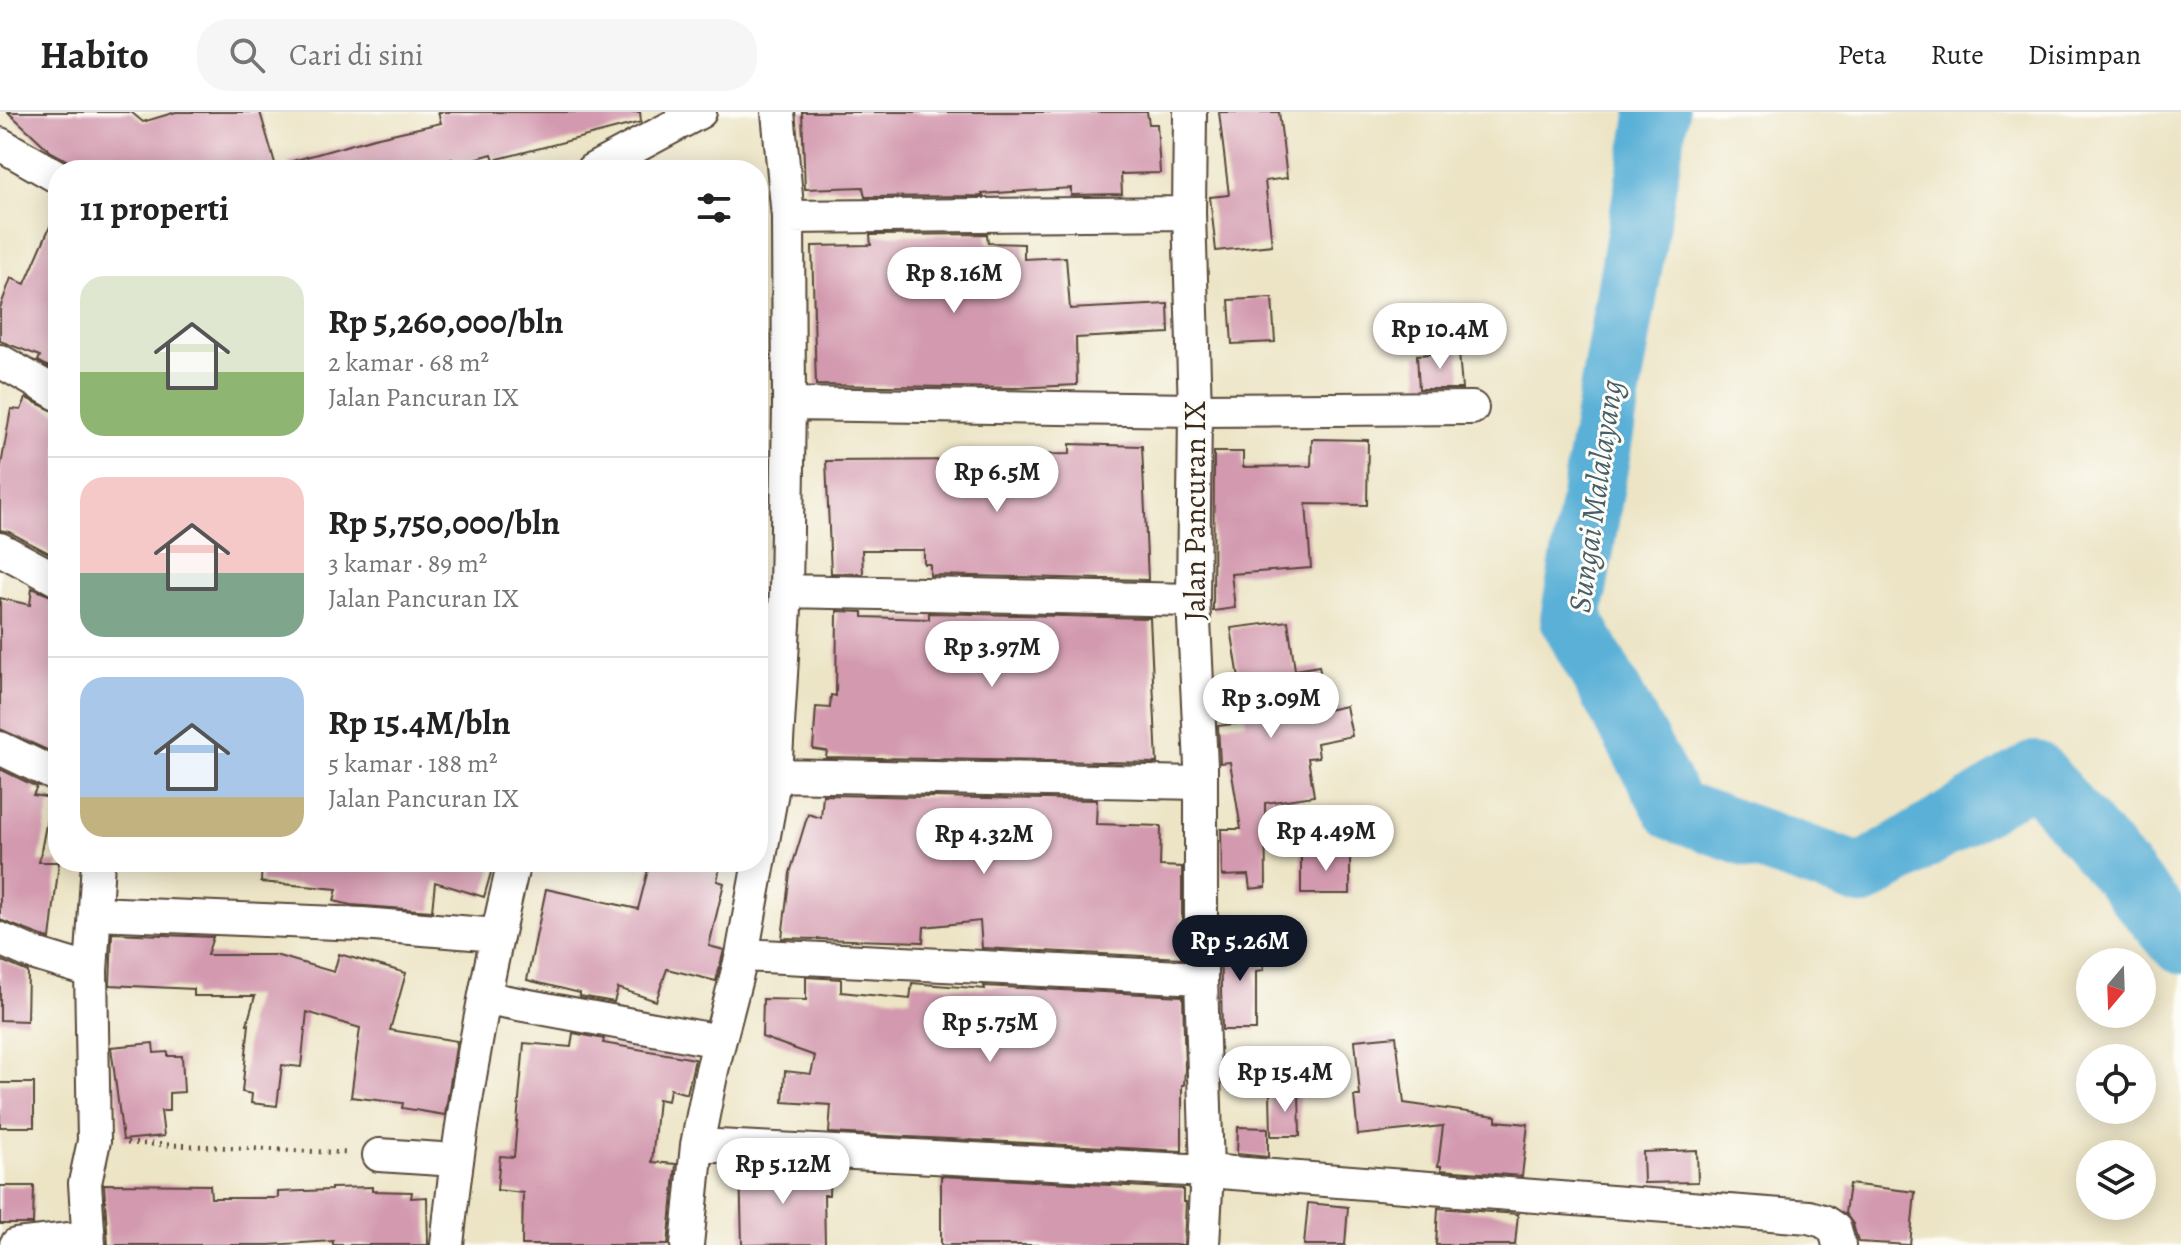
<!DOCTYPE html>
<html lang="id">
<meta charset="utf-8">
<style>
body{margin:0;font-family:Alegreya,serif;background:#f6f6f6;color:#222;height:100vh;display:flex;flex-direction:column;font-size:30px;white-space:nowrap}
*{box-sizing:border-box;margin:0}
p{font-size:26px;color:#767676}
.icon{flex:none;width:44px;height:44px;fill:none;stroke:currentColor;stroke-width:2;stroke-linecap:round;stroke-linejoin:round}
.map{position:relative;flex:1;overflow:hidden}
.sheet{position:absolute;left:48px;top:48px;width:720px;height:712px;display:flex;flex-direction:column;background:#fff;border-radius:32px;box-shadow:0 4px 20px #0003}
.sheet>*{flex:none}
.needle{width:52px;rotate:199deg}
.tools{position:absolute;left:2076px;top:836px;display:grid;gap:16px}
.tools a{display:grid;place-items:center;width:80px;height:80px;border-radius:50%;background:#fff;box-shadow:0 4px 20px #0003;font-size:40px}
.price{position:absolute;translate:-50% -68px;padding:0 18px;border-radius:28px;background:#fff;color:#222;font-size:26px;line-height:52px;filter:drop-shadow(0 2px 4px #0008)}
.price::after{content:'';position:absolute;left:50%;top:48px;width:24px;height:18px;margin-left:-12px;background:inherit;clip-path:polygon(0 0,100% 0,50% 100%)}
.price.active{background:#111827;color:#fff}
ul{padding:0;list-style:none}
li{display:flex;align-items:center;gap:24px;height:200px;padding:0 32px}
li+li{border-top:2px solid #e0e0e0}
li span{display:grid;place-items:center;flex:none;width:224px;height:160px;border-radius:24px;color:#555}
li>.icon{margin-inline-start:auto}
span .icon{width:96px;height:96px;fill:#fffc;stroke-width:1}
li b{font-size:34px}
h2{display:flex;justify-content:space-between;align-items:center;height:96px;padding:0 32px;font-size:34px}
header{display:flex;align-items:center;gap:48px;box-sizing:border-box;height:112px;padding:0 40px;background:#fff;border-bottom:2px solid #e0e0e0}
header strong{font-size:38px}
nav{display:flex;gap:44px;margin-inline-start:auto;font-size:28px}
.search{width:560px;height:72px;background:#f6f6f6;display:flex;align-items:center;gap:20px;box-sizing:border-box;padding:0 28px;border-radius:32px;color:#767676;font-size:30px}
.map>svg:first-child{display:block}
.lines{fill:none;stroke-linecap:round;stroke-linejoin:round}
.river{stroke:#5ab0d7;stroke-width:62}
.building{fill:#d39aaf}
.street-casing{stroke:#564637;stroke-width:36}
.path{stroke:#564637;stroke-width:5;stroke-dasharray:2 6;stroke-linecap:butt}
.street{stroke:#fff;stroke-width:32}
.labels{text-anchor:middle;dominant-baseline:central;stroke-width:6;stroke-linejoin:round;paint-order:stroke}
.street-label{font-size:30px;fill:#3b2a1e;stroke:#fdfcf7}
.water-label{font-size:32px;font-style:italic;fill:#476068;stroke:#fdfcf7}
</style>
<header>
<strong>Habito</strong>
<div class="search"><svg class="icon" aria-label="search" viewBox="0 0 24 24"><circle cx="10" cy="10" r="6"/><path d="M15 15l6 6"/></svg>Cari di sini</div>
<nav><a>Peta</a><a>Rute</a><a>Disimpan</a></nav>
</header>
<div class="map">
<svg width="2181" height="1133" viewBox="0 0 2181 1133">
<rect width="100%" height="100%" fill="#fdfcf7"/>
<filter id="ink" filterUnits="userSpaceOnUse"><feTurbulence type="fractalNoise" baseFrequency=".0125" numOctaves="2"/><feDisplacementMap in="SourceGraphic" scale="16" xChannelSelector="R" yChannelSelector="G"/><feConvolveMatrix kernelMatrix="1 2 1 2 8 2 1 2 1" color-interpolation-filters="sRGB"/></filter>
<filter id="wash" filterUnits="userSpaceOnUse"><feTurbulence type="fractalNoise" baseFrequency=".006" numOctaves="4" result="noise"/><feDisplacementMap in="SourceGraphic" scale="32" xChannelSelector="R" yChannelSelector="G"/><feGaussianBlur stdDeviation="1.8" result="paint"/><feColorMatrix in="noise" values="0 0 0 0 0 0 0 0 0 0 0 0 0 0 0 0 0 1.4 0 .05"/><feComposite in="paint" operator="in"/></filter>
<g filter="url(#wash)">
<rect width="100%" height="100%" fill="#ece4c5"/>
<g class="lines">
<path class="river" d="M1658,0L1571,507L1675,698L1862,763L2035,660L2181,831"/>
</g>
<g id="blocks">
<path class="building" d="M8,0H131L143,10L176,0H260L277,58H75L68,49L50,39Z
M438,0H640L641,10L494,48L492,42L453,53L452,47L408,58H290L289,50L374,26L441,11Z
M802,0H1147L1149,12H1157L1160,61L1121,62L1122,82L1071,83V76L982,82L983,84L865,85L863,75L805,77Z
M1219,0H1279L1287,66L1265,69L1272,133L1216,139L1210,85L1229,83Z
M58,96V260L38,249L40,244L0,229V196L11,166L25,172Z
M987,122L988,131L1024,132V147L1066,145L1070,197L1168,192L1169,221L1076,226L1077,273L1014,276L816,273L812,134L871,133L870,123Z
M1272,186L1275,230L1232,232L1229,188Z
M1459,240L1462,277H1419L1417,243Z
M26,286L58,301V446L9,420L0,418V359L11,297L21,298Z
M1312,327L1368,328L1367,393L1306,392L1311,456L1231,462L1235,496L1213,499L1214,340H1243V355L1311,354Z
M1070,332L1142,334L1148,468L930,463V452H924V438H862L863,462L831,461L826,349L981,348V344L1030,346V343L1070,342Z
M32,476L58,487V634L54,641L0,617V486L30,493Z
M837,499L863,500V505L929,507V501L1150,506L1157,651L826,645L827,639L813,637L816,595L830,596L831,583L836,584Z
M1288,509L1295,558L1319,554L1327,598L1346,594L1352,624L1317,631L1319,645L1308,646L1314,684L1265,691L1266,775L1250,777L1248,763L1222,764L1221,717H1241L1230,650L1220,651L1218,614L1246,610L1231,516Z
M0,657L37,675L33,683L51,686L39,750H59L50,827L0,808Z
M823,683L1097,688L1096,712L1161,714L1160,754L1182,755V846L982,836L980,809L924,815L923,830L782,826L790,761L808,702L821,706Z
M1350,739V782H1301V740Z
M262,750H494L484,785L435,770L432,799L351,793L334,789L337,777L261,770Z
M650,750H721L717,769L724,771L709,834L724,838L716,869L667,857L656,889L618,876L614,890L580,884V881L527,868L546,777L638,797Z
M112,821L213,825L207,843H275L334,860L339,842L406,861L390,918L457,929L445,1003L402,996L403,991L351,985L360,916L307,900L301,955L282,953L277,994L251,991L252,982L242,980L249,912H247L255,884H194V877L110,873Z
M1259,826L1264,858L1256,859V918H1222L1220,831Z
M0,848L28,860L27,909L0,908Z
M806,865L841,867V880L910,887L912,871L985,877L984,874L1183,884L1185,957L1184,973H1182V1039L829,1021L831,993L783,990L785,959L811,962L815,944L762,925L763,887L806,888Z
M573,921L604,927L603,931L695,947L687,982L670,977L668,989L658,987L652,1050L676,1052L668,1133H522L523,1081L497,1078L500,1044L514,1045L524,931L571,935Z
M1396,924L1404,991L1496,1004V1009L1528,1012L1522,1064L1441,1058V1054H1438L1443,1014L1358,1023L1354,984H1360L1355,928Z
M153,931L154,941L168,940V944H182L184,980L169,981V999H161L164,1024L123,1028L111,935Z
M0,971H34V1015H0Z
M1299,979L1300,1024H1271L1270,980Z
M1238,1015L1268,1016V1045L1237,1042Z
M1697,1038L1698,1070L1644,1071L1643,1040Z
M740,1054L830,1059L829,1083H824L825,1132L742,1133Z
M941,1064L1183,1077V1090H1186L1184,1133H941Z
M104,1072L210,1073L211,1086H278V1080L331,1078V1076L372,1075V1079L412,1080L411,1086L427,1085L428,1133H333V1129L269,1133H108Z
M1849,1072L1915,1080L1910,1133L1858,1130L1853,1112L1845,1101Z
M0,1074H34L33,1112H0Z
M1308,1091L1348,1095L1345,1133H1304Z
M1438,1096L1518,1102L1515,1133H1436Z"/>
</g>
</g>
<g filter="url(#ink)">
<use href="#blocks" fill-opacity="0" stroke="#564637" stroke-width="2"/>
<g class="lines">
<g class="street-casing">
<path id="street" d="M1190,0L1189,101L1195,298L1193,488L1201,654V866L1207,1059L1203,1133
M0,32L58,65
M592,58L700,0
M788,105L1189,101
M0,249L58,282
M789,292L1195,298L1472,296
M0,437L58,468
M786,479L1193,488
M0,636L58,664
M775,663L1201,671
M95,801L362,812L497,823
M0,827L32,841L91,859
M742,843L1201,866
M486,886L719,929
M697,1033L1207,1059L1809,1105L1823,1109L1835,1117L1839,1133
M379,1043L456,1048
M16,1133L88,1125
M89,1133L85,1071L94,1029L91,859L98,750
M447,1133C460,1004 484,876 514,750
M687,1133L697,1033L712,958L742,843L775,663L786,479L789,292L788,105L778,0"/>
</g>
<path class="path" d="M127,1031L348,1041"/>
<use href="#street" class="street"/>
</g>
</g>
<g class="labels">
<g class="street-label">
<text transform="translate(1195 399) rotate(-90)">Jalan Pancuran IX</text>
</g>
<g class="water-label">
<text transform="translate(1595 384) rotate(-82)">Sungai Malalayang</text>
</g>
</g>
</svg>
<div class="tools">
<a><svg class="needle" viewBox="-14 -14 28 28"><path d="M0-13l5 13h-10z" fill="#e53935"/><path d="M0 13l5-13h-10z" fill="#767676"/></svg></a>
<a><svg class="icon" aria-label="locate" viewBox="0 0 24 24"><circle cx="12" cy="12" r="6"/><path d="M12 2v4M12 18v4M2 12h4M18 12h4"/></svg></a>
<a><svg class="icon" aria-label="layers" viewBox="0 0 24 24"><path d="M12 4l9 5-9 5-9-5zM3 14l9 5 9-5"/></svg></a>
</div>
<b class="price" style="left:954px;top:203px">Rp 8.16M</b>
<b class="price" style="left:1440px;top:259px">Rp 10.4M</b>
<b class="price" style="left:997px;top:402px">Rp 6.5M</b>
<b class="price" style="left:992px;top:577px">Rp 3.97M</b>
<b class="price" style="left:1271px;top:628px">Rp 3.09M</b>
<b class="price" style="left:1326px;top:761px">Rp 4.49M</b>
<b class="price" style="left:984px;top:764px">Rp 4.32M</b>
<b class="price active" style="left:1240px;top:871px">Rp 5.26M</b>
<b class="price" style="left:990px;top:952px">Rp 5.75M</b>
<b class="price" style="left:1285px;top:1002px">Rp 15.4M</b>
<b class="price" style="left:783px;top:1094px">Rp 5.12M</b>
<section class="sheet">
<h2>11 properti<svg class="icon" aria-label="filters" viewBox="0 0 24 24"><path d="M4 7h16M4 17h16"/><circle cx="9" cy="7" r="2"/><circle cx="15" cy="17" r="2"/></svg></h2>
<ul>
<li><span style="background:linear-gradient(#dfe7d0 60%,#8fb573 0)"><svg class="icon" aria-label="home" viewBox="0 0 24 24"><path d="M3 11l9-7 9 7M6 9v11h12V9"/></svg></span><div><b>Rp 5,260,000/bln</b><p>2 kamar · 68 m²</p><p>Jalan Pancuran IX</p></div></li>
<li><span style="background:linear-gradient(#f6c9c9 60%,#7fa58c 0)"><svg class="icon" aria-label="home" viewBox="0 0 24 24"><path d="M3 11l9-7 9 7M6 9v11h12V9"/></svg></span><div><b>Rp 5,750,000/bln</b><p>3 kamar · 89 m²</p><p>Jalan Pancuran IX</p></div></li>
<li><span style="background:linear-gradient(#a9c7e8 75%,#c2b280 0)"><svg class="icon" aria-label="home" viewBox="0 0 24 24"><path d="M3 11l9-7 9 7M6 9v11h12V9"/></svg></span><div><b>Rp 15.4M/bln</b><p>5 kamar · 188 m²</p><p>Jalan Pancuran IX</p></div></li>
</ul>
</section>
</div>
